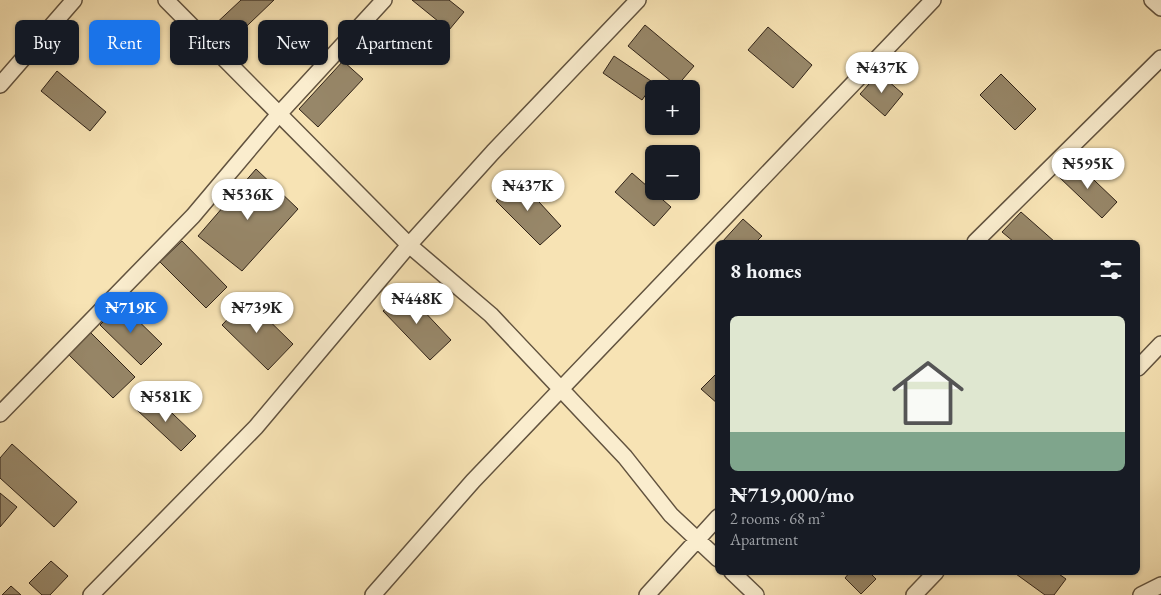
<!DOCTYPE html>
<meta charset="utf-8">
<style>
body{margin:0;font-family:"EB Garamond",serif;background:#20242c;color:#f1f3f6;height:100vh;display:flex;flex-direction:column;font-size:19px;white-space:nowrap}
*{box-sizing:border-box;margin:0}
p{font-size:16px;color:#9ea1a6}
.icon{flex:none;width:28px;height:28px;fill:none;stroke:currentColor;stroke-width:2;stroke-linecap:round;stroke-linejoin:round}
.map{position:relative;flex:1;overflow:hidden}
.panel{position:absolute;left:715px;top:240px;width:425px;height:335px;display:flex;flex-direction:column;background:#171b24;border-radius:8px;box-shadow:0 1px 4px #0004}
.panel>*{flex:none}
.banner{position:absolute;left:15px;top:20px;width:475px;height:45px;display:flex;gap:10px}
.controls{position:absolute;left:645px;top:80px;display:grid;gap:10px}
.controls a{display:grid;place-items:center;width:55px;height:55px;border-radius:8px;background:#171b24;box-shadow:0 1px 4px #0004;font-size:25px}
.price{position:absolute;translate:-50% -42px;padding:0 11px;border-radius:18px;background:#fff;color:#222;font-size:16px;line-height:32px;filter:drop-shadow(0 1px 2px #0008)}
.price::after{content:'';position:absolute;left:50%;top:30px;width:15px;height:11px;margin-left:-8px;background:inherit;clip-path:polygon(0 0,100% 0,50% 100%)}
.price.current{background:#1a73e8;color:#fff}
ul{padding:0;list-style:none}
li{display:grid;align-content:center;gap:10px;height:265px;padding:0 15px}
li span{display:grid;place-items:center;height:155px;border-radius:8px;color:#555}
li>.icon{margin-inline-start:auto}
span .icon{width:90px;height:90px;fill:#fffc;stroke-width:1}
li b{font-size:21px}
h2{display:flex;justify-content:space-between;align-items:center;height:60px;padding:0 15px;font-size:21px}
.chip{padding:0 18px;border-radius:8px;background:#171b24;box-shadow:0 1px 4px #0004;font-size:18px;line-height:45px}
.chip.current{background:#1a73e8;color:#fff}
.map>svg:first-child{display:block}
.building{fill:#978769;stroke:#302318}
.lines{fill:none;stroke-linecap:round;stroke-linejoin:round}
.street-casing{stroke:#62533f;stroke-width:18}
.street{stroke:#faedce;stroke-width:15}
</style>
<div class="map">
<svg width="1161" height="595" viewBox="0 0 1161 595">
<rect width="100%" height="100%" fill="#f7e3b4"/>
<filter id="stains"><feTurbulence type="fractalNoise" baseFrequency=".004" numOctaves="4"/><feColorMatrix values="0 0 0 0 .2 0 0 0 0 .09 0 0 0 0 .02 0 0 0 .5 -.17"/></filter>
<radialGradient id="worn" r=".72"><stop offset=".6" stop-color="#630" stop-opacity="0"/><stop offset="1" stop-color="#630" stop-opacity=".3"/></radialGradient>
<path class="building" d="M241,0H274L226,46L210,29Z
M412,0H449L464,12L449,30Z
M645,25L694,66L677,86L628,46Z
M768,27L812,65L793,88L748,50Z
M614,56L654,83L642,100L603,73Z
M343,61L363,79L318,127L299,109Z
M57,71L106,112L90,131L41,91Z
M879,73L903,94L885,116L860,94Z
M1001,74L1036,109L1015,130L980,95Z
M1074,161L1117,202L1102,218L1059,177Z
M256,169L298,209L242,271L198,236Z
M632,173L671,207L654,226L615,192Z
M518,179L561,226L540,245L496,201Z
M1021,212L1055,242H1014L1002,232Z
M743,219L762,236L756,242H722Z
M182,241L227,287L206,308L160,262Z
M405,291L451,340L430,360L383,311Z
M247,299L293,344L268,370L222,325Z
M121,304L162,344L141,365L100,325Z
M90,332L135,377L113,398L68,354Z
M718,372V404L701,389Z
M152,394L196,436L181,451L137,410Z
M12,444L77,502L54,527L0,478V458Z
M0,493L17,507L0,527Z
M51,561L68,576L50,595H42L29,583Z
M850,572H869L876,579L861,594L845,578Z
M1018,572H1056L1066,579L1054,595H1045L1016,574Z
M11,586L21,595H2Z"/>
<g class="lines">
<g class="street-casing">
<path id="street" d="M166,0L409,245L491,315L625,457L671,515L718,559
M1152,0L1161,8
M0,85L74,0
M975,242L1161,58
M1138,368L1161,344
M0,414L193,216L279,114L384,0
M732,572L756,595
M91,595L256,427L409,245L493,152L638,0
M373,595L473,481L933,0
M647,595L718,517
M914,595L936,572
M1141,595L1161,585"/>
</g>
<use href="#street" class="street"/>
</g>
<rect width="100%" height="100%" filter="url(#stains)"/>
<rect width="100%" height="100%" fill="url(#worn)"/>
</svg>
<div class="controls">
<a>+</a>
<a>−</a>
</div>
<b class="price" style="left:882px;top:94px">₦437K</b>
<b class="price" style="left:1088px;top:190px">₦595K</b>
<b class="price" style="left:528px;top:212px">₦437K</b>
<b class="price" style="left:248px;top:221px">₦536K</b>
<b class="price" style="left:417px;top:325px">₦448K</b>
<b class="price current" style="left:131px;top:334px">₦719K</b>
<b class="price" style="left:257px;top:334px">₦739K</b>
<b class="price" style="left:166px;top:423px">₦581K</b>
<div class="banner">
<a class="chip">Buy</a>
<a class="chip current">Rent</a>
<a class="chip">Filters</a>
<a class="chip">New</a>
<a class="chip">Apartment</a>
</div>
<section class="panel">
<h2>8 homes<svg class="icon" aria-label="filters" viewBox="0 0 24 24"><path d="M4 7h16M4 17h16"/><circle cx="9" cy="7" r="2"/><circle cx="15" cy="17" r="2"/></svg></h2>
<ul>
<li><span style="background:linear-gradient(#dfe7d0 75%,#7fa58c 0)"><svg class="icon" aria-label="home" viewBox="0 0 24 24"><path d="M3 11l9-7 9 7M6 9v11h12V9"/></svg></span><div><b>₦719,000/mo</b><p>2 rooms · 68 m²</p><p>Apartment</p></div></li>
</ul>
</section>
</div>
